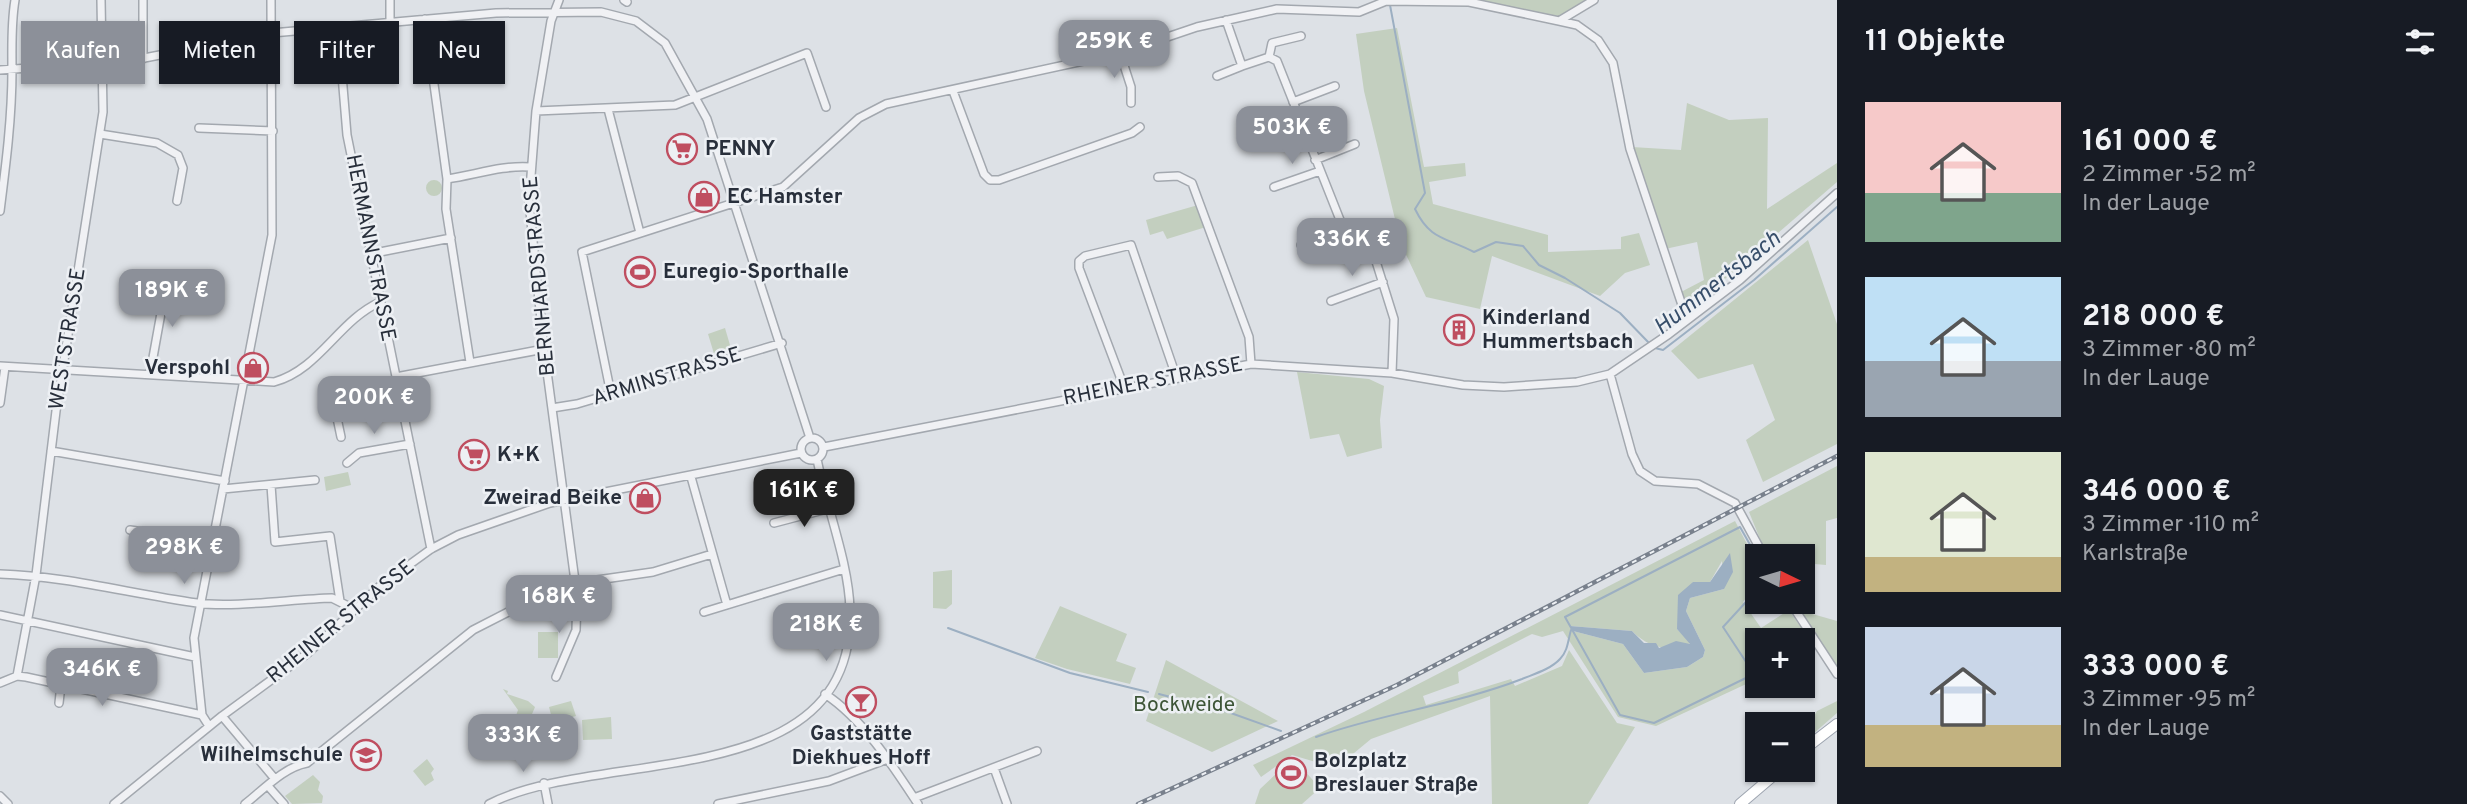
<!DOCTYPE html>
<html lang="de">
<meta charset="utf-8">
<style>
body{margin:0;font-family:Overpass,sans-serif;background:#242831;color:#f1f3f6;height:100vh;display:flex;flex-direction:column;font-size:26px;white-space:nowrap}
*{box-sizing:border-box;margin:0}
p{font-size:23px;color:#9ea1a6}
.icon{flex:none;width:38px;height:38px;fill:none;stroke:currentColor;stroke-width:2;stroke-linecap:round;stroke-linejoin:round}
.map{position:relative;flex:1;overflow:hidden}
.panel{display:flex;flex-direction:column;background:#171b24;width:630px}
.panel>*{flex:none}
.banner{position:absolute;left:21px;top:21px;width:665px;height:63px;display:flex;gap:14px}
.needle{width:46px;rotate:95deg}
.fabs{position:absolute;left:1745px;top:544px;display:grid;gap:14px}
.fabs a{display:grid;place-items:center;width:70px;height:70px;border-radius:0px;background:#171b24;box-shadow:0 2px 5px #0004;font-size:35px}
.price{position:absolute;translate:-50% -60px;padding:0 16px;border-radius:14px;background:#8c9099;color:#fff;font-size:23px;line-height:46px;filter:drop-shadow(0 2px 4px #0008)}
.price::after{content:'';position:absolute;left:50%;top:42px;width:21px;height:16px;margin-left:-10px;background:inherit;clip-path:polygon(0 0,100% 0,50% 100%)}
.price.current{background:#222;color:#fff}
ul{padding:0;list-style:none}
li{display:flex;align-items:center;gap:21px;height:175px;padding:0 28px}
li span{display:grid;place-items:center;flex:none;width:196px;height:140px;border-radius:0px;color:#555}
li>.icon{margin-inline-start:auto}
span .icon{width:84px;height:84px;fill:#fffc;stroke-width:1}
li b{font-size:30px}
h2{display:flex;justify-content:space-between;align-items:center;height:84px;padding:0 28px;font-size:30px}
.chip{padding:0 24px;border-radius:0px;background:#171b24;box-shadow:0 2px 5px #0004;font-size:24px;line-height:63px}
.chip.current{background:#8c9099;color:#fff}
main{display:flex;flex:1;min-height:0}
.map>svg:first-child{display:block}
.green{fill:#c3cfbf;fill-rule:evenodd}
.water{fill:#9cafc2}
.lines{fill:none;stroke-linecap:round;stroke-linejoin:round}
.stream{stroke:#9cafc2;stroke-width:2}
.minor-casing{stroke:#a3a8af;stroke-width:10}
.major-casing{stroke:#9ea5b0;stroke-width:12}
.minor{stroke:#f0f1f4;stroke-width:7}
.major{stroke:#fff;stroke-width:10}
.rail-casing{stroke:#79818d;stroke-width:4.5}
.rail{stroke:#edf0f4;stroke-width:2;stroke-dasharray:5;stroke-linecap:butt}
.labels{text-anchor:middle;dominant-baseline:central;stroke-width:5;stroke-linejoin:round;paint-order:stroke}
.poi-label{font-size:21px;font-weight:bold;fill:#282f3b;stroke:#edf0f4;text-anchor:start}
.street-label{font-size:21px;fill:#282f3b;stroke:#edf0f4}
.park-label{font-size:21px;fill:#3d5537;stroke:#edf0f4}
.water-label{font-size:23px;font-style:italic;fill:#374e6a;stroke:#edf0f4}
</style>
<main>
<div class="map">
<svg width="1837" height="804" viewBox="0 0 1837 804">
<rect width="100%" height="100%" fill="#dde1e6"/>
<path class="green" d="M1475,0H1589L1558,18Z
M1397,28L1424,167L1465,163L1466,176L1429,182L1433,204L1548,235V252L1621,249V237L1639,233L1650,265L1625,273L1600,296L1492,256L1480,309L1426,297L1401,244L1364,91L1356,34Z
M1687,103L1729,120L1768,118L1767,209L1837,163V182L1689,310L1681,292L1704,280L1697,242L1665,249L1632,147L1681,150Z
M426 188a8 8 0 1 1 16 0a8 8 0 1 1-16 0Z
M1198,205L1206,227L1167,239L1163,231L1150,235L1146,220Z
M1808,240L1837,324V444L1763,482L1746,440L1775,420L1753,364L1698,379L1671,351Z
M725,328L732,352L715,357L708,334Z
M1297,372L1369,379L1384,386L1380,420L1382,448L1347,457L1339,434L1310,439Z
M1837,466V518L1826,521V565L1803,563L1802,556H1767L1749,512Z
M348,472L351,485L326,491L324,477Z
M1735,521L1757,563V585L1743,602L1761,628L1789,610L1812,644L1803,654L1802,640H1757V679L1656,726L1618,717L1563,631L1542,637L1532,634L1458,672L1459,683L1423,696L1426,705L1511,679L1515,686L1562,666L1569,650L1617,723L1635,727L1588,804H1492L1490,696L1371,739L1336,768L1292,755L1261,777L1253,765L1364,712ZM1722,561L1724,589L1690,598L1686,611L1705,650L1703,657L1687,667L1644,673L1623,644L1573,631L1570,626L1632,631C1649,648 1668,652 1691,643L1677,629L1693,582H1710Z
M952,570V604L946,609L933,608V572Z
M1060,606L1127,634L1116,661L1136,668L1130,684L1067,669L1035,658Z
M1802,611L1837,621V668L1801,612Z
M538,632H558V658H538Z
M1166,660L1278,721L1212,752L1146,721Z
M503,689L508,691L507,694L528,701L535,707L527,726L514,721L518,710Z
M571,701L576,716L553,722L549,707Z
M1837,701V713L1805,741L1803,733L1817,711Z
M611,717L612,739L583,740L582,720Z
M570,722L575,751L538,752L537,742L543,728Z
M1293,758L1320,788L1302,804H1255L1260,789Z
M427,759L434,769L431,773L434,780L425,786L413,771Z
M313,775L320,782L318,790L323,796L322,803L292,804L285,796Z"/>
<path class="water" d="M1730,553L1733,572L1724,589L1690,598L1686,611L1705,650L1703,657L1687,667L1644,673L1623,644L1573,631L1570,626L1632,631L1644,643H1656L1659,648L1676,641L1690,644L1677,629L1678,595L1693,582H1710Z"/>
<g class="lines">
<path class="stream" d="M1390,5L1425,193L1415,209C1430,240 1445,237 1474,252L1496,242L1523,246L1539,265L1565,278L1620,313L1650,344
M1655,348L1663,350L1754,280L1837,207
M1757,557L1740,527L1565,617L1620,715L1654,723L1754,674L1723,627L1757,590
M948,628L1070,673L1148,692
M1159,694L1228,712L1281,731
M1316,737C1383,713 1455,705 1522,679C1534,674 1551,669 1560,659C1568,651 1568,640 1571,630"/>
<g class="minor-casing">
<path id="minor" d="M143,0V59
M390,0V22
M624,0L627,2
M425,19L447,179L446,209L470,362
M1226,20L1242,66L1269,57L1277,61L1344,230L1364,223L1394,319L1392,373
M1559,21L1577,25L1598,40L1613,63L1630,149L1687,320
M338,27L347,135L431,549
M1120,53L1131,87V103
M1269,57L1272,43L1301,36
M0,70L129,61L272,33L496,13L601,12L636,21L665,43L707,119L810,438
M1217,76L1242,66
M953,91L984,174L990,180H999L1132,133L1140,127
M1293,102L1335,86
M608,109L640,233
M536,111L675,105L807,53L826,107
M199,128L273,131
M1253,129L1297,113
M100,134L157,143L178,155L183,168L177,201
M1315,160L1355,144
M1158,177L1178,176L1192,183L1249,337L1251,364
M447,179C475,175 502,165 530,167
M1274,187L1320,171
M0,211C6,164 12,117 12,70C12,46 11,24 15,0
M1301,245L1344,230
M370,254L451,238
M1331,301L1383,282
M0,366L274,382C320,369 338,321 380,302
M150,374L167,280
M1610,374L1632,454L1640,471L1655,481L1698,484L1735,503L1764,556
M396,377L544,349
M1124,387L1079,268V261L1085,256L1131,245L1176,376
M611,394L582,252L783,187L859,118L886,104L1120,53L1197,27L1277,9L1359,12L1386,1L1469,2L1559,21L1594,0
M0,403L5,367
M552,408L577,404L782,343
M341,437L336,413L348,401L399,390
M801 449a11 11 0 1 1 22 0a11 11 0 1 1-22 0Z
M824,447L1251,364L1392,373L1463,385L1504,387L1577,382L1610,374L1669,334L1740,280L1837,193
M51,451L225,481
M347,463L359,453L410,444
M691,477L727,605
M271,485L275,542L330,536L340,601
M223,489L315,480
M774,523L827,509
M130,530L212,542
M0,574C67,576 131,594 197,603C233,608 293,599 332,598L346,605L352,612
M576,583L653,572L712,554
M1790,602L1837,674
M704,612L844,569
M0,615L195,657
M17,676L36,575L56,411L103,112L101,0
M556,677L576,630L577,596L544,349L529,202L536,111L551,21L559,0
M0,683L17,676L26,677L202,715
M825,694C863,719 893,766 918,804
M59,703L61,685
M222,716L275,779
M209,726L202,715L194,638L272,235L271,0
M994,768L1007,804
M544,783L548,804
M268,786L284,804
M0,796L8,804
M914,798L1037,751
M114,804L222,716L308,653L380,586L431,549L458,535L550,503L801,453
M245,804C263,790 284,767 307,763L473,630L512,610L577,596
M489,804C599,747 856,796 850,610C849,563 826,506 817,459
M718,804L829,781L885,760"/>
</g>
<g class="major-casing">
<path id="major" d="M1802,751L1837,724
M1740,804L1780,770"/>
</g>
<use href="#minor" class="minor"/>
<use href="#major" class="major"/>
<g class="rail-casing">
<path id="rail" d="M1138,804L1397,685L1837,456"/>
</g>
<use href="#rail" class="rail"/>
</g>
<defs>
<g id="supermarket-ring" transform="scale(1.575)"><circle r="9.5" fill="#edf0f4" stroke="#bf4e60" stroke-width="1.5"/><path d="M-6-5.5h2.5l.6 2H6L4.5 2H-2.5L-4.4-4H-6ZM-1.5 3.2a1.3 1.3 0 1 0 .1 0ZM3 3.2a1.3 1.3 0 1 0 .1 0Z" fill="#bf4e60"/></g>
<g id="shop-ring" transform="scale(1.575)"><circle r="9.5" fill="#edf0f4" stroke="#bf4e60" stroke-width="1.5"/><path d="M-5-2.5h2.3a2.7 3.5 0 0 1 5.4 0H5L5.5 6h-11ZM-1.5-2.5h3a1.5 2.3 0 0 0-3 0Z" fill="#bf4e60"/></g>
<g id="stadium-ring" transform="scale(1.575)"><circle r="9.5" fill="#edf0f4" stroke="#bf4e60" stroke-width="1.5"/><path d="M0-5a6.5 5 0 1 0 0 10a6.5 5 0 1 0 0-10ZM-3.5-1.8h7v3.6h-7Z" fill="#bf4e60"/></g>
<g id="building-ring" transform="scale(1.575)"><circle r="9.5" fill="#edf0f4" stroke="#bf4e60" stroke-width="1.5"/><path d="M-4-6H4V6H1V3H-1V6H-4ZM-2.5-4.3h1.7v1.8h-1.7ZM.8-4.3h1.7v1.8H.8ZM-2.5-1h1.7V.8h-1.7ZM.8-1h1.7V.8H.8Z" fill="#bf4e60"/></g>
<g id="bar-ring" transform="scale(1.575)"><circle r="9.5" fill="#edf0f4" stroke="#bf4e60" stroke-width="1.5"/><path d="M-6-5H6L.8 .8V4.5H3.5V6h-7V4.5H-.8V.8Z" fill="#bf4e60"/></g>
<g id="school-ring" transform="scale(1.575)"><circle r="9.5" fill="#edf0f4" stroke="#bf4e60" stroke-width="1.5"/><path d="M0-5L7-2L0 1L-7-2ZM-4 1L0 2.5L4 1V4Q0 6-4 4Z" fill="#bf4e60"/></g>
</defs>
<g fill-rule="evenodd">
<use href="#supermarket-ring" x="682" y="149"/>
<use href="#shop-ring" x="704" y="197"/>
<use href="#stadium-ring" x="640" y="272"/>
<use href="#building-ring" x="1459" y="330"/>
<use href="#shop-ring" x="253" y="368"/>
<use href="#supermarket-ring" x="474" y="455"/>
<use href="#shop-ring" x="645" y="498"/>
<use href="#bar-ring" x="861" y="702"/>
<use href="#school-ring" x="366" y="755"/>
<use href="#stadium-ring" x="1291" y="773"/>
</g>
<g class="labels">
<g class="poi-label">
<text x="705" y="149">PENNY</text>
<text x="727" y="197">EC Hamster</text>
<text x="663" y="272">Euregio-Sporthalle</text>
<text x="1482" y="318">Kinderland<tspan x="1482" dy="24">Hummertsbach</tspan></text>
<text x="230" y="368" text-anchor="end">Verspohl</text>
<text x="497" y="455">K+K</text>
<text x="622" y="498" text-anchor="end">Zweirad Beike</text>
<text x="861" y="734" text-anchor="middle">Gaststätte<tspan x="861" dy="24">Diekhues Hoff</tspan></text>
<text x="343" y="755" text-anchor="end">Wilhelmschule</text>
<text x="1314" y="761">Bolzplatz<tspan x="1314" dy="24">Breslauer Straße</tspan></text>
</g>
<g class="street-label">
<text transform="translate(370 248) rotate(79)">HERMANNSTRASSE</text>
<text transform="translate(540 276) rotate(-95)">BERNHARDSTRASSE</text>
<text transform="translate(68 339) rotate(-81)">WESTSTRASSE</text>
<text transform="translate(667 377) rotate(-17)">ARMINSTRASSE</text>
<text transform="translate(1153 382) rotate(-11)">RHEINER STRASSE</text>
<text transform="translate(341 622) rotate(-39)">RHEINER STRASSE</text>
</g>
<g class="park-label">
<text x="1184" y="705">Bockweide</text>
</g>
<g class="water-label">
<text transform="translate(1718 284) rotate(-38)">Hummertsbach</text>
</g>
</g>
</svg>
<div class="fabs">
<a><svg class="needle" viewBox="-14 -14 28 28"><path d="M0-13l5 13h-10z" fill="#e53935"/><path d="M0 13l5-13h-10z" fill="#9ea1a6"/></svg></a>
<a>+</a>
<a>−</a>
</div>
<b class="price" style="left:1114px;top:80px">259K €</b>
<b class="price" style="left:1292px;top:166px">503K €</b>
<b class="price" style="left:1352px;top:278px">336K €</b>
<b class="price" style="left:172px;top:329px">189K €</b>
<b class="price" style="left:374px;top:436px">200K €</b>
<b class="price current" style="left:804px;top:529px">161K €</b>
<b class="price" style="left:184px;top:586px">298K €</b>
<b class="price" style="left:559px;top:635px">168K €</b>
<b class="price" style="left:826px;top:663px">218K €</b>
<b class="price" style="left:102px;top:708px">346K €</b>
<b class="price" style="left:523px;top:774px">333K €</b>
<div class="banner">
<a class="chip current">Kaufen</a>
<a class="chip">Mieten</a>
<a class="chip">Filter</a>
<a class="chip">Neu</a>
</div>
</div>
<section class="panel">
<h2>11 Objekte<svg class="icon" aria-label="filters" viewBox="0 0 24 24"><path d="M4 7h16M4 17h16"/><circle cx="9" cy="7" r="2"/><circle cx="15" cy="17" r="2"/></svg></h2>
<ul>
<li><span style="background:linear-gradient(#f6c9c9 65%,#7fa58c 0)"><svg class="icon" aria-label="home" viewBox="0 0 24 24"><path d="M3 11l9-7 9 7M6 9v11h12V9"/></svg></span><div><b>161 000 €</b><p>2 Zimmer · 52 m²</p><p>In der Lauge</p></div></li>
<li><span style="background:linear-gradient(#bfe0f5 60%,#9aa5b1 0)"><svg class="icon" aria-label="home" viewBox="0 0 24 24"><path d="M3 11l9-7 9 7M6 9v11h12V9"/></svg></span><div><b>218 000 €</b><p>3 Zimmer · 80 m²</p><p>In der Lauge</p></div></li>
<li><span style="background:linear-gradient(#dfe7d0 75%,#c2b280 0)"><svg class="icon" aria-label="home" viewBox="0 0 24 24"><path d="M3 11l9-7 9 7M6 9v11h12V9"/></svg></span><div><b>346 000 €</b><p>3 Zimmer · 110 m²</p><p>Karlstraße</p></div></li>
<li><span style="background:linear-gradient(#c9d6e8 70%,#c2b280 0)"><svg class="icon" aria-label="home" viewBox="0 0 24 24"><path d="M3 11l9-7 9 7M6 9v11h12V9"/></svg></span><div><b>333 000 €</b><p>3 Zimmer · 95 m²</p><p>In der Lauge</p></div></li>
</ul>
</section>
</main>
